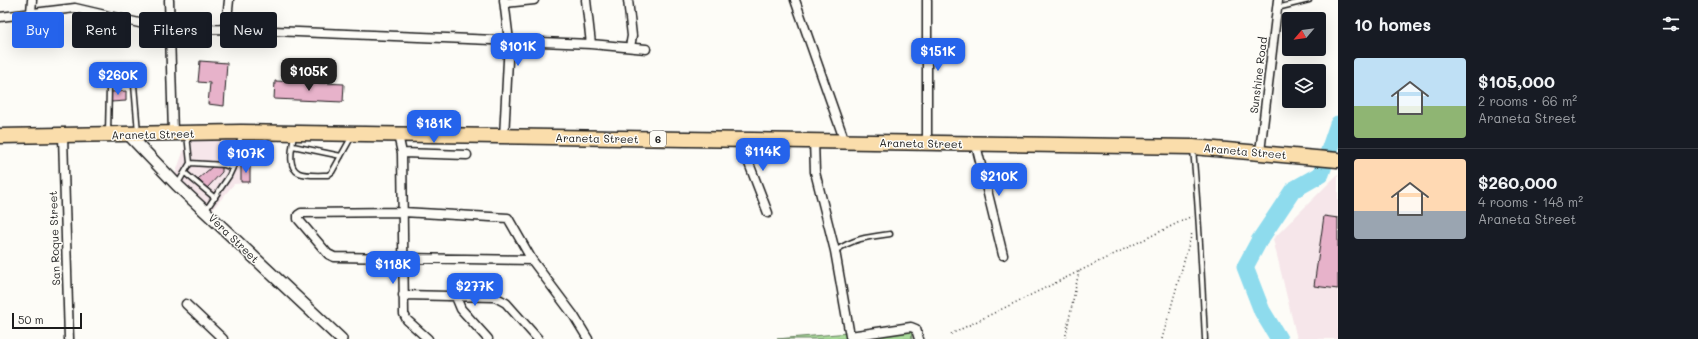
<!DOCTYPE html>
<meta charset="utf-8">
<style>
body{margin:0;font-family:Mali,sans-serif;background:#20242c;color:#f1f3f6;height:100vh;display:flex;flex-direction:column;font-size:15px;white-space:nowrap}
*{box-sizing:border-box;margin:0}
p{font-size:13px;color:#9ea1a6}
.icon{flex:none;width:22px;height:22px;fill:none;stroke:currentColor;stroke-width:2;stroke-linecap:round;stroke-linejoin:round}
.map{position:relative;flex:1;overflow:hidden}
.panel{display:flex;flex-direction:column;background:#171b24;width:360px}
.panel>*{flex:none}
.hud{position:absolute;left:12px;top:12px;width:380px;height:36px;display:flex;gap:8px}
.needle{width:26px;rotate:241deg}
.fabs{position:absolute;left:1282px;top:12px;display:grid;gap:8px}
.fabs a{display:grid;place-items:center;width:44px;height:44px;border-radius:4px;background:#171b24;box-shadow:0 4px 16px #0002;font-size:20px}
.scale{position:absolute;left:12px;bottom:10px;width:70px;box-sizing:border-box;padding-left:4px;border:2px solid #1c1c1c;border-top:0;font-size:11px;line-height:14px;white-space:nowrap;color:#1c1c1c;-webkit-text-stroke:3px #fdfcf7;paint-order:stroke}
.price{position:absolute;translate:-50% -34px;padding:0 9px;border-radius:8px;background:#2563eb;color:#fff;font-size:13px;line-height:26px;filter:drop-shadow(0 1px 2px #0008)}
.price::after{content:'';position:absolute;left:50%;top:24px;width:12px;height:9px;margin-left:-6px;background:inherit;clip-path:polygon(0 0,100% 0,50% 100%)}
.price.selected{background:#222;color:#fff}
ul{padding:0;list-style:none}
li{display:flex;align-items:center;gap:12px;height:100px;padding:0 16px}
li+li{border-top:1px solid #363941}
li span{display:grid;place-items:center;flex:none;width:112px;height:80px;border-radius:4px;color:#555}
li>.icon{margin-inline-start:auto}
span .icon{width:48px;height:48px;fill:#fffc;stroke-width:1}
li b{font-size:17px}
h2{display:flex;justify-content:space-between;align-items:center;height:48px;padding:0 16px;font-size:17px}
.tag{padding:0 14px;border-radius:4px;background:#171b24;box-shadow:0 4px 16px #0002;font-size:14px;line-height:36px}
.tag.selected{background:#2563eb;color:#fff}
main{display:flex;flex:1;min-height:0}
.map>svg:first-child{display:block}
.built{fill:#f6e6ea}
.green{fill:#aadb9b;stroke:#637c5c}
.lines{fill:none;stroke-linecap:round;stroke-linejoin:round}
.river{stroke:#8edbed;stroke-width:17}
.building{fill:#e7b2ca;stroke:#1c1c1c}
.lane-casing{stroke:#1c1c1c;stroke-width:7}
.street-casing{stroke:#1c1c1c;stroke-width:11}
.secondary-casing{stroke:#1c1c1c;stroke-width:14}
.highway-casing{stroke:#1c1c1c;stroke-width:17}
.path{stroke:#1c1c1c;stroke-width:1.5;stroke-dasharray:1 3;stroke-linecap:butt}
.lane{stroke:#fdfcf7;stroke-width:4}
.street{stroke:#fdfcf7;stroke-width:8}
.secondary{stroke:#fdfcf7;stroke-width:11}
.highway{stroke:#faddab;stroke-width:14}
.labels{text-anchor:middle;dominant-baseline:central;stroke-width:3;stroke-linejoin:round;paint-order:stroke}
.shield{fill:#fdfcf7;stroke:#605f5e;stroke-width:1}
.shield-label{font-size:10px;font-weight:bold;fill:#1c1c1c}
.street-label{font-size:11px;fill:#1c1c1c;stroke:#fdfcf7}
</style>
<main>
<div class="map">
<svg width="1338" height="339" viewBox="0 0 1338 339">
<rect width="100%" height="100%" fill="#fdfcf7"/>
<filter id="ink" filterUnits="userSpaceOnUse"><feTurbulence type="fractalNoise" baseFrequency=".025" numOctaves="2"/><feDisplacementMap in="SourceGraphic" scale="8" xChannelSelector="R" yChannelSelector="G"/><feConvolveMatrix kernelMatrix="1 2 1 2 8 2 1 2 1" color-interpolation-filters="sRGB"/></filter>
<g filter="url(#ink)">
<path class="built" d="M251,139L250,183L234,184L212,210L175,175L187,141Z
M1337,175H1338V339H1297L1273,239Z"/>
<path class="green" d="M911,328L912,339H777L788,338Z"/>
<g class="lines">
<path class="river" d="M1279,339L1262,311L1245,267L1259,241L1293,190L1321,174L1338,124"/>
</g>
<path class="building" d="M200,61L227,63L224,106L208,104L210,83L198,82Z
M275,81L344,84L343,102L274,99Z
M126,91V101L111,102V92Z
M212,162H222V172L207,188L198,179L212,167Z
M241,166H250V182H241Z
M1324,216L1338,218V289L1314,286Z"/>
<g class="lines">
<g class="lane-casing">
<path id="lane" d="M1277,8L1309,0
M108,133L109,88L110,84C117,79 128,79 134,85L138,132
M294,134C293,145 286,167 299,173C305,176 321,175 328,175L332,172L352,136
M293,146L341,156
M1193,149C1199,212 1202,276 1205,339
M190,163L224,165L232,168
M185,173L215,198
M177,185L190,163L187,135
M206,210L229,176L236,161L241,134
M835,251C855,238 867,237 890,234"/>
</g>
<g class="street-casing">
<path id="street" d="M169,0L173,133
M586,0L591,44
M628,0L632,36L630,47
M795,0L845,142
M927,0V143
M505,3L534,0
M31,12L32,0
M0,17L75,8L169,30L226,29L591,44L646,49
M226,29L229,0
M398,135L402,153L404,314L407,320L428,339
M63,136L69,339
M504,137L509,41L504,0
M740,140L768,213
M814,140L815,172L835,251L850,336L911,327L916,329L919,339
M976,145L1003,255
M1260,152L1278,0
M402,153L467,155
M532,260L334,257L328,254L298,219V215L301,213L403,212L508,218L532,260L574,316L588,339
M403,295L495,297L506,303L538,339
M456,297L461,309L488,339
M186,304L223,339"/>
</g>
<g class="secondary-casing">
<path id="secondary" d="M129,135L177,185L341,339"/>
</g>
<g class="highway-casing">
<path id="highway" d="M0,136L241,132L1193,147L1338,160"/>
</g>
<path class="path" d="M951,334L1192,216
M1065,339L1079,271
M1162,339L1192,233"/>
<use href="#lane" class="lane"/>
<use href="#street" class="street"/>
<use href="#secondary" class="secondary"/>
<use href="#highway" class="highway"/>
</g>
</g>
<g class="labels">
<rect class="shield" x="650" y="131" width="16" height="16" rx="3"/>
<g class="shield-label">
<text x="658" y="139">6</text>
</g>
<g class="street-label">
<text transform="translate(1258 75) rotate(-83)">Sunshine Road</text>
<text transform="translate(153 134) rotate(-1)">Araneta Street</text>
<text transform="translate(597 138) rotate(1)">Araneta Street</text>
<text transform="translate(921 143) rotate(1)">Araneta Street</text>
<text transform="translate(1245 151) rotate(5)">Araneta Street</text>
<text transform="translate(54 238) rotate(-92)">San Roque Street</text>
<text transform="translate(234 238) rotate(44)">Vera Street</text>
</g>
</g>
</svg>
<div class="fabs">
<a><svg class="needle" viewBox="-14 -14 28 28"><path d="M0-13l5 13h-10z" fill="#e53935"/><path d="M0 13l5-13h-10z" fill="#9ea1a6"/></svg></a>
<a><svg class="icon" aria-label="layers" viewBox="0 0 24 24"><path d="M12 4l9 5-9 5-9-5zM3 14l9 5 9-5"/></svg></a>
</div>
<div class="scale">50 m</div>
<b class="price" style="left:518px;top:67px">$101K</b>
<b class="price" style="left:938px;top:72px">$151K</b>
<b class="price selected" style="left:309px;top:92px">$105K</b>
<b class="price" style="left:118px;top:96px">$260K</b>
<b class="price" style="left:434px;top:144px">$181K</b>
<b class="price" style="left:763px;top:172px">$114K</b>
<b class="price" style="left:246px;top:174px">$107K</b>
<b class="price" style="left:999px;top:197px">$210K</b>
<b class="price" style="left:393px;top:285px">$118K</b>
<b class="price" style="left:475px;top:307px">$277K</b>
<div class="hud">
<a class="tag selected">Buy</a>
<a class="tag">Rent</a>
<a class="tag">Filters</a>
<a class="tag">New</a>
</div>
</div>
<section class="panel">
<h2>10 homes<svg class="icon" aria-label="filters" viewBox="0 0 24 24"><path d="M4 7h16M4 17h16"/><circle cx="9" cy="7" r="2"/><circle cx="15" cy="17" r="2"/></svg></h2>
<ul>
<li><span style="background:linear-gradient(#bfe0f5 60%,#8fb573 0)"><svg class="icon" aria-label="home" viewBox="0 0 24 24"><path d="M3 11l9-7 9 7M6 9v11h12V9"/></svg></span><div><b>$105,000</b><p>2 rooms · 66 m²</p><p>Araneta Street</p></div></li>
<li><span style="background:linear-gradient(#ffd9b3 65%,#9aa5b1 0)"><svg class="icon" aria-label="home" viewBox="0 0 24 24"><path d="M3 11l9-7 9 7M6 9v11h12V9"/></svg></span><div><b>$260,000</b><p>4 rooms · 148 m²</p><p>Araneta Street</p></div></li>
</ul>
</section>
</main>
